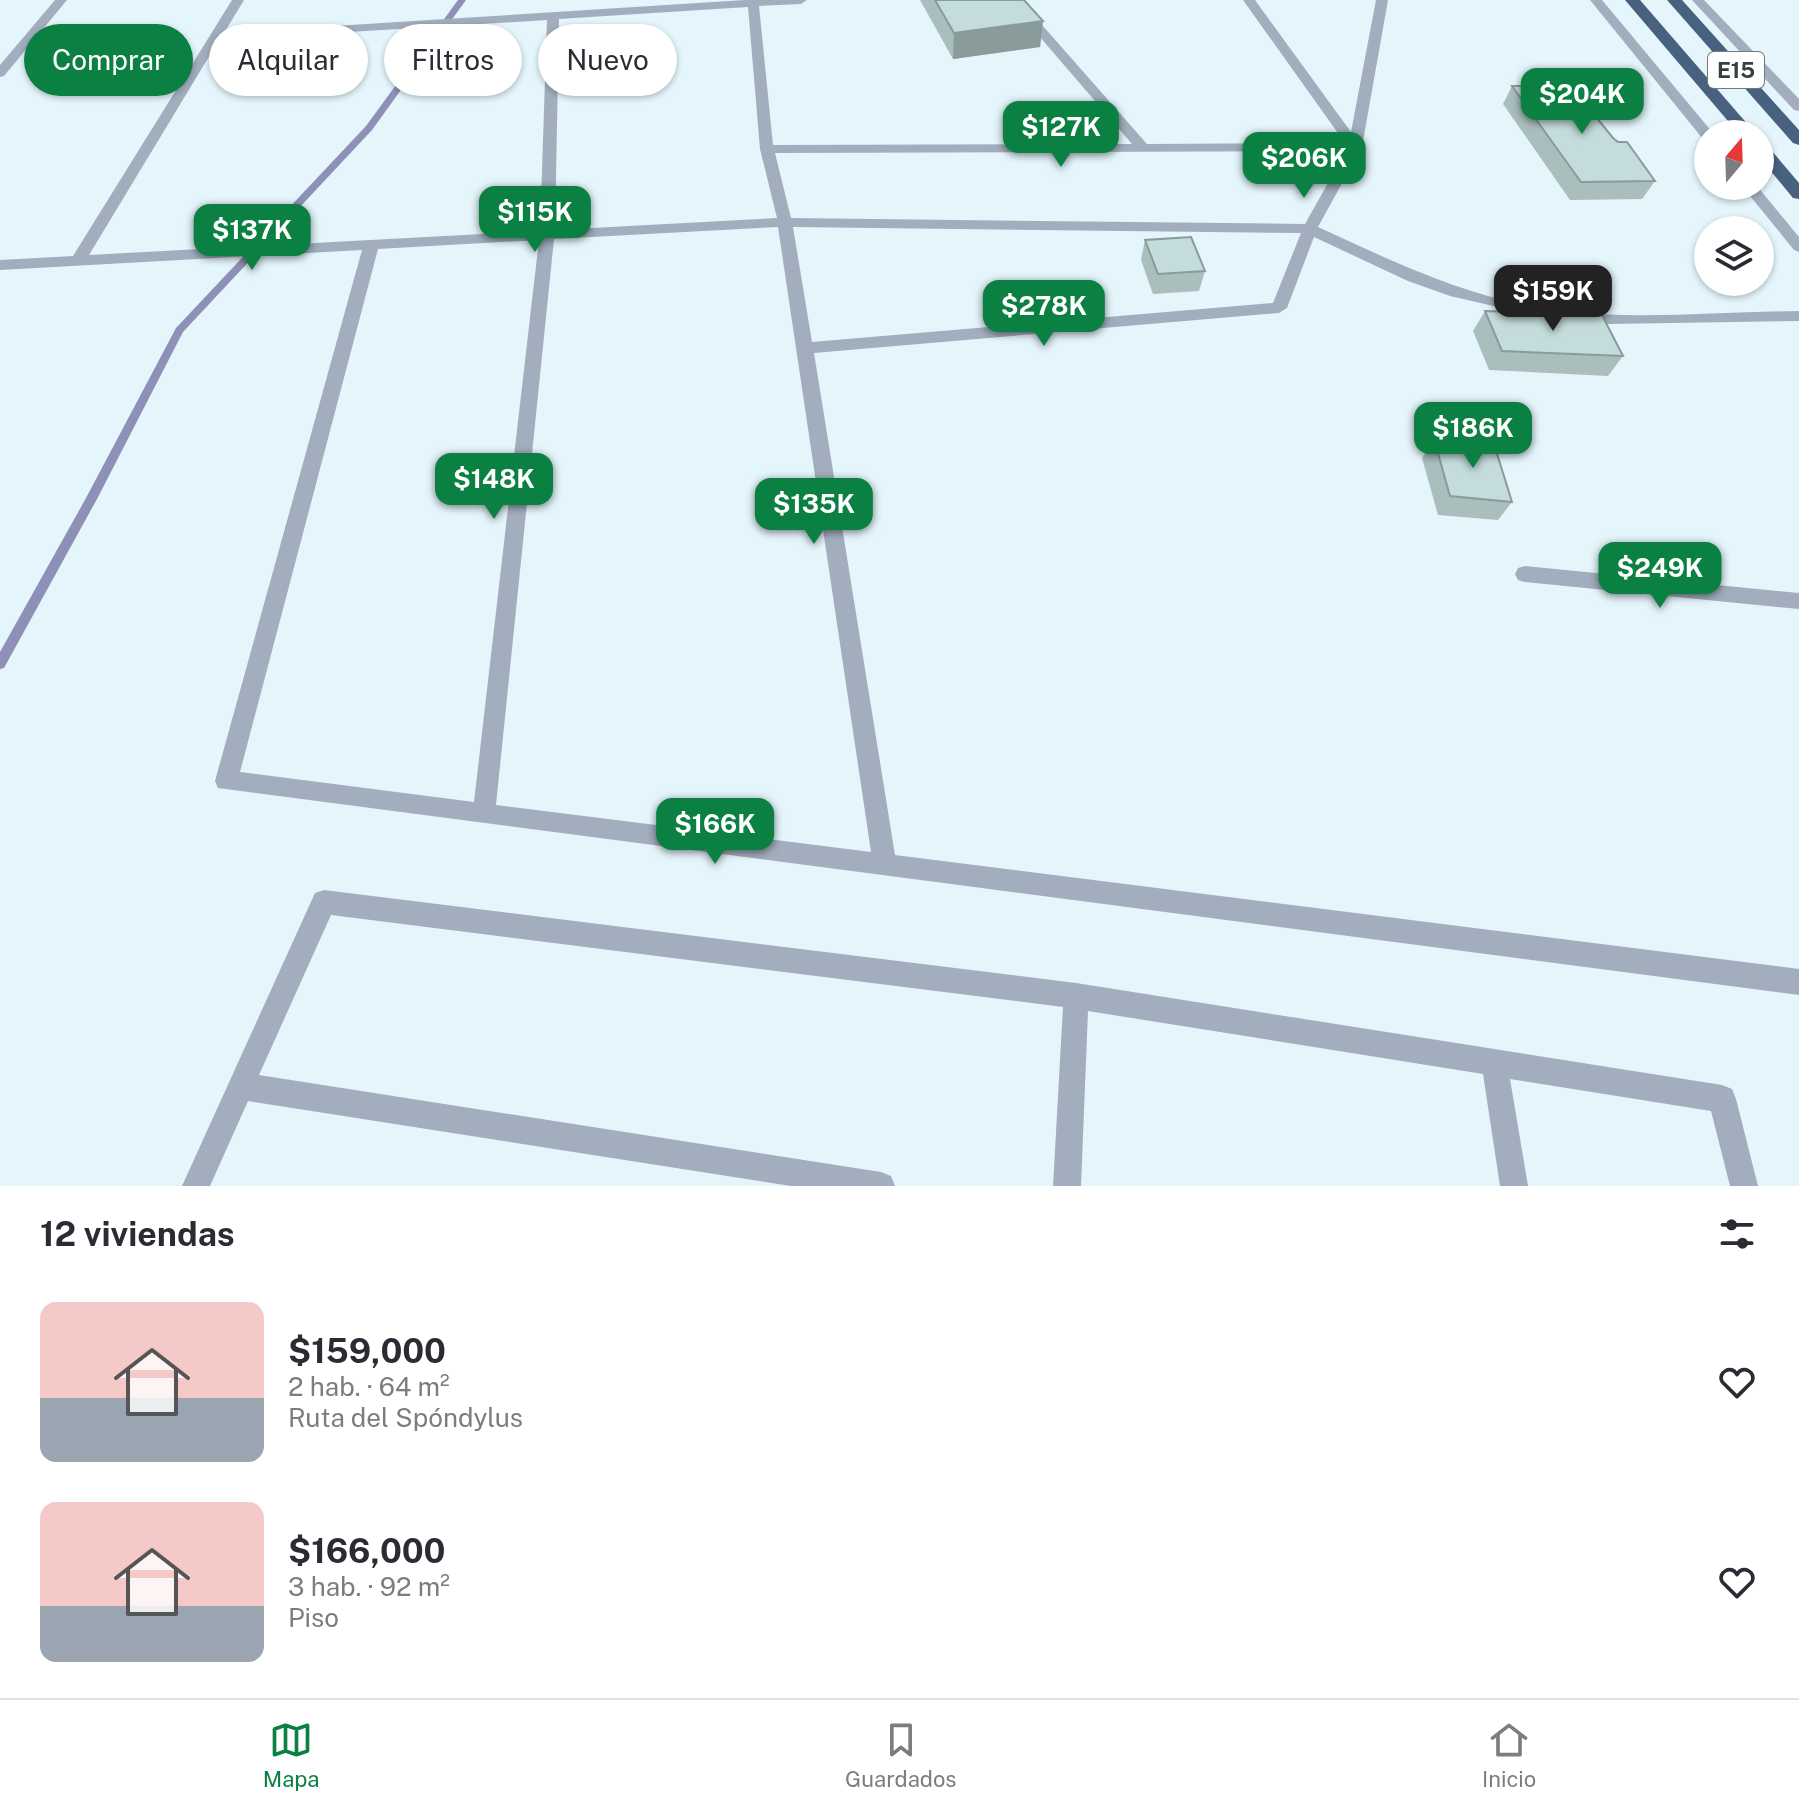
<!DOCTYPE html>
<html lang="es">
<meta charset="utf-8">
<style>
body{margin:0;font-family:"Public Sans",sans-serif;background:#f7f7f7;color:#2b2b33;height:100vh;display:flex;flex-direction:column;font-size:30px;white-space:nowrap}
*{box-sizing:border-box;margin:0}
p{font-size:26px;color:#7c7c81}
.icon{flex:none;width:44px;height:44px;fill:none;stroke:currentColor;stroke-width:2;stroke-linecap:round;stroke-linejoin:round}
.map{position:relative;height:1186px;overflow:hidden}
.drawer{display:flex;flex-direction:column;background:#fff;flex:1}
.drawer>*{flex:none}
.guide{position:absolute;left:24px;top:24px;width:800px;height:72px;display:flex;gap:16px}
.needle{width:52px;rotate:19deg}
.controls{position:absolute;left:1694px;top:120px;display:grid;gap:16px}
.controls a{display:grid;place-items:center;width:80px;height:80px;border-radius:50%;background:#fff;box-shadow:0 2px 6px #0004;font-size:40px}
.price{position:absolute;translate:-50% -68px;padding:0 18px;border-radius:16px;background:#0b8043;color:#fff;font-size:26px;line-height:52px;filter:drop-shadow(0 2px 4px #0008)}
.price::after{content:'';position:absolute;left:50%;top:48px;width:24px;height:18px;margin-left:-12px;background:inherit;clip-path:polygon(0 0,100% 0,50% 100%)}
.price.on{background:#222;color:#fff}
ul{padding:0;list-style:none}
li{display:flex;align-items:center;gap:24px;height:200px;padding:0 40px}
li span{display:grid;place-items:center;flex:none;width:224px;height:160px;border-radius:16px;color:#555}
li>.icon{margin-inline-start:auto}
span .icon{width:96px;height:96px;fill:#fffc;stroke-width:1}
li b{font-size:34px}
h2{display:flex;justify-content:space-between;align-items:center;height:96px;padding:0 40px;font-size:34px}
.chip{padding:0 28px;border-radius:36px;background:#fff;box-shadow:0 2px 6px #0004;font-size:28px;line-height:72px}
.chip.on{background:#0b8043;color:#fff}
.menu{display:flex;justify-content:space-around;align-items:center;height:112px;border-top:2px solid #e1e1e2;background:#fff;font-size:22px;color:#7c7c81}
.menu a{display:grid;justify-items:center;gap:4px}
.menu .on{color:#0b8043}
.map>svg:first-child{display:block}
.lines{fill:none;stroke-linecap:round;stroke-linejoin:round}
.stream{fill:#8f90b7;fill-rule:evenodd}
.minor{fill:#a2aebd;fill-rule:evenodd}
.highway{fill:#48617f;fill-rule:evenodd}
.wall{fill:#a9bebd}
.shaded-wall{fill:#899b9a}
.building{fill:#c4dddc;stroke:#899b9a;stroke-width:2}
.labels{text-anchor:middle;dominant-baseline:central;stroke-width:6;stroke-linejoin:round;paint-order:stroke}
.shield{fill:#fff;stroke:#72797b;stroke-width:2}
.shield-label{font-size:22px;font-weight:bold;fill:#363f42}
</style>
<div class="map">
<svg width="1799" height="1186" viewBox="0 0 1799 1186">
<rect width="100%" height="100%" fill="#e4f5fc"/>
<g class="lines">
<path class="stream" d="M458,0H466L372,130L183,332L97,499L4,668L0,669V652L86,498L176,328L366,126Z"/>
<path class="minor" d="M55,0H67L4,76L0,77V65Z
M232,0H244L224,33L745,0H807L801,4L759,6L773,145L1132,144L1008,0H1020L1147,144L1345,143L1243,0H1255L1351,132L1376,0H1388L1362,147L1318,227C1396,263 1475,301 1560,311C1639,320 1720,312 1799,311V321L1609,324L1558,321L1450,296L1408,281L1314,237L1287,308L1279,313L814,353L895,855L1799,969V995L218,788L215,781L362,250L0,270V260L73,256ZM748,7L760,149L777,218L555,230L559,19ZM547,20L540,231L89,255L219,40ZM1346,151L1305,224L791,218L775,153ZM778,227L871,852L496,805L554,239ZM793,227L1301,233L1273,303L812,342ZM539,240L474,802L240,772L378,249Z
M1590,0H1602L1713,133L1708,134V140L1703,139Z
M1692,0H1704L1799,99V111L1794,110Z
M1742,186H1757L1799,237V252L1794,250Z
M1525,566L1799,593V609L1525,582L1518,580L1515,574L1518,568Z
M324,890L1076,983L1722,1085L1732,1089L1736,1099L1758,1186H1730L1711,1111L1510,1079L1528,1186H1500L1483,1074L1088,1011L1081,1186H1053L1063,1007L331,915L259,1075L881,1172L891,1176L895,1186H791L248,1101L210,1186H182L315,893Z"/>
<path class="highway" d="M1625,0H1640L1756,134H1739Z
M1667,0H1682L1799,130V145L1793,143Z
M1760,143L1766,144L1799,183V199L1793,198L1760,158Z"/>
</g>
<path class="wall" d="M920,0H1024L1043,21L1040,47L953,59Z
M1512,86L1613,138L1655,181L1642,199L1570,200L1503,104Z
M1145,240L1205,271L1199,291L1153,294L1141,260Z
M1485,311L1623,356L1608,376L1489,370L1473,331Z
M1434,439L1512,502L1498,520L1438,515L1422,458Z"/>
<path class="shaded-wall" d="M1043,21L1040,47L953,59L954,33Z"/>
<path class="building" d="M935,0H1024L1043,21L954,33Z
M1512,86H1571L1613,138L1618,142H1627L1655,181L1581,182Z
M1191,237L1205,271L1158,274L1145,240Z
M1485,311L1602,315L1623,356L1502,351Z
M1434,439L1494,444L1512,502L1450,496Z"/>
<g class="labels">
<rect class="shield" x="1708" y="52" width="56" height="36" rx="6"/>
<g class="shield-label">
<text x="1736" y="70">E15</text>
</g>
</g>
</svg>
<div class="controls">
<a><svg class="needle" viewBox="-14 -14 28 28"><path d="M0-13l5 13h-10z" fill="#e53935"/><path d="M0 13l5-13h-10z" fill="#7c7c81"/></svg></a>
<a><svg class="icon" aria-label="layers" viewBox="0 0 24 24"><path d="M12 4l9 5-9 5-9-5zM3 14l9 5 9-5"/></svg></a>
</div>
<b class="price" style="left:1582px;top:136px">$204K</b>
<b class="price" style="left:1061px;top:169px">$127K</b>
<b class="price" style="left:1304px;top:200px">$206K</b>
<b class="price" style="left:535px;top:254px">$115K</b>
<b class="price" style="left:252px;top:272px">$137K</b>
<b class="price on" style="left:1553px;top:333px">$159K</b>
<b class="price" style="left:1044px;top:348px">$278K</b>
<b class="price" style="left:1473px;top:470px">$186K</b>
<b class="price" style="left:494px;top:521px">$148K</b>
<b class="price" style="left:814px;top:546px">$135K</b>
<b class="price" style="left:1660px;top:610px">$249K</b>
<b class="price" style="left:715px;top:866px">$166K</b>
<div class="guide">
<a class="chip on">Comprar</a>
<a class="chip">Alquilar</a>
<a class="chip">Filtros</a>
<a class="chip">Nuevo</a>
</div>
</div>
<section class="drawer">
<h2>12 viviendas<svg class="icon" aria-label="filters" viewBox="0 0 24 24"><path d="M4 7h16M4 17h16"/><circle cx="9" cy="7" r="2"/><circle cx="15" cy="17" r="2"/></svg></h2>
<ul>
<li><span style="background:linear-gradient(#f6c9c9 60%,#9aa5b1 0)"><svg class="icon" aria-label="home" viewBox="0 0 24 24"><path d="M3 11l9-7 9 7M6 9v11h12V9"/></svg></span><div><b>$159,000</b><p>2 hab. · 64 m²</p><p>Ruta del Spóndylus</p></div><svg class="icon" aria-label="heart" viewBox="0 0 24 24"><path d="M12 20l-8-8c-3-5 5-10 8-4 3-6 11-1 8 4z"/></svg></li>
<li><span style="background:linear-gradient(#f6c9c9 65%,#9aa5b1 0)"><svg class="icon" aria-label="home" viewBox="0 0 24 24"><path d="M3 11l9-7 9 7M6 9v11h12V9"/></svg></span><div><b>$166,000</b><p>3 hab. · 92 m²</p><p>Piso</p></div><svg class="icon" aria-label="heart" viewBox="0 0 24 24"><path d="M12 20l-8-8c-3-5 5-10 8-4 3-6 11-1 8 4z"/></svg></li>
</ul>
</section>
<nav class="menu">
<a class="on"><svg class="icon" aria-label="map" viewBox="0 0 24 24"><path d="M3 6l6-2 6 2 6-2v14l-6 2-6-2-6 2zM9 4v14M15 6v14"/></svg>Mapa</a>
<a><svg class="icon" aria-label="saved" viewBox="0 0 24 24"><path d="M7 4h10v16l-5-4-5 4z"/></svg>Guardados</a>
<a><svg class="icon" aria-label="home" viewBox="0 0 24 24"><path d="M3 11l9-7 9 7M6 9v11h12V9"/></svg>Inicio</a>
</nav>
